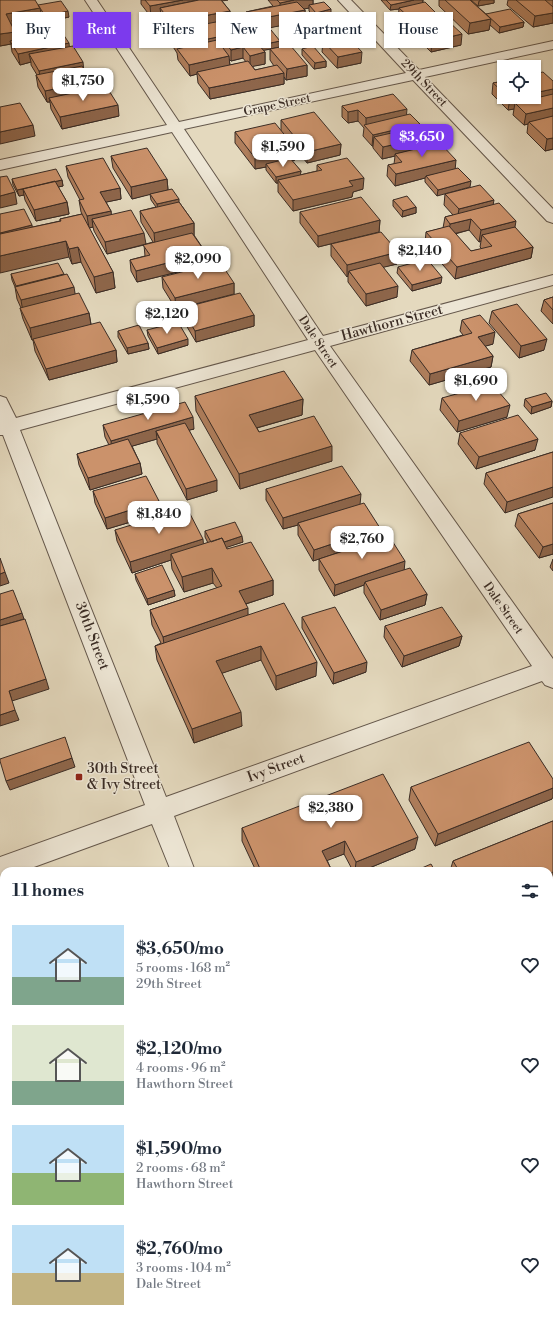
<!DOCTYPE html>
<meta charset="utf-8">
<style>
body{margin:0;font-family:"Libre Bodoni",serif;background:#f6f6f7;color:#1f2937;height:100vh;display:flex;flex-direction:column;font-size:15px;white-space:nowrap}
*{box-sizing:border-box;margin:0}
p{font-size:13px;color:#747a83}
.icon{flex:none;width:22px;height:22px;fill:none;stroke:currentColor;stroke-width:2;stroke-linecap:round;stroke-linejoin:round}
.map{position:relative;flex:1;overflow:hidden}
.side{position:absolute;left:0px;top:867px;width:553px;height:456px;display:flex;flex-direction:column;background:#fff;border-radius:12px 12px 0 0;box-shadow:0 1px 3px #0004}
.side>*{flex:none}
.banner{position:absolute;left:12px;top:12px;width:529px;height:36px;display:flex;gap:8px}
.controls{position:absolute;left:497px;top:60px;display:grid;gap:8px}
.controls a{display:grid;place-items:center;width:44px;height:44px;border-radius:0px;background:#fff;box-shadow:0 1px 3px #0004;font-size:20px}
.price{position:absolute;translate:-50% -34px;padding:0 9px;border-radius:8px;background:#fff;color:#222;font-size:13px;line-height:26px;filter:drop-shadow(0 1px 2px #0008)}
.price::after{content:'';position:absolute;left:50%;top:24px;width:12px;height:9px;margin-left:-6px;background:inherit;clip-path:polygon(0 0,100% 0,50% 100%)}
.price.active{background:#7c3aed;color:#fff}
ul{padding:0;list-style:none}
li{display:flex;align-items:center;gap:12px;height:100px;padding:0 12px}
li span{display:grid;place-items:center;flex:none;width:112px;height:80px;border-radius:0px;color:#555}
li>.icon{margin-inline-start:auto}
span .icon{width:48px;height:48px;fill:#fffc;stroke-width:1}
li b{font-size:17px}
h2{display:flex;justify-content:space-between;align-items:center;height:48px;padding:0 12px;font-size:17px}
.chip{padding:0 14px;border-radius:0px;background:#fff;box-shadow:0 1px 3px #0004;font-size:14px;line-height:36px}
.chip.active{background:#7c3aed;color:#fff}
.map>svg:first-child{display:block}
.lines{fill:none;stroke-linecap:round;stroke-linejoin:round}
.minor-casing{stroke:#64574b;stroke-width:2}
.minor{fill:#ede6d5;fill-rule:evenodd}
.wall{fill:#af7e5c;stroke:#3a2c25;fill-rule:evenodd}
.shaded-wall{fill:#8e664b;stroke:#3a2c25}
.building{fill:#cb926b;stroke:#3a2c25}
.poi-dot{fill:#8f2418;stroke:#ede6d5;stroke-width:1.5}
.labels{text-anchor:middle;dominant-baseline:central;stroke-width:3;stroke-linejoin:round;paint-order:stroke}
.far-street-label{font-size:12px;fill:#3a2c25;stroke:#ede6d5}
.street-label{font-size:14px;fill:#3a2c25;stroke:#ede6d5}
.poi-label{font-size:14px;fill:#3a2c25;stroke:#ede6d5;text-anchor:start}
</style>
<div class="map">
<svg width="553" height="1323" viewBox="0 0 553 1323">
<rect width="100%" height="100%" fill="#e4d9be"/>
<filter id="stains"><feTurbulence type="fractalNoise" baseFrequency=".005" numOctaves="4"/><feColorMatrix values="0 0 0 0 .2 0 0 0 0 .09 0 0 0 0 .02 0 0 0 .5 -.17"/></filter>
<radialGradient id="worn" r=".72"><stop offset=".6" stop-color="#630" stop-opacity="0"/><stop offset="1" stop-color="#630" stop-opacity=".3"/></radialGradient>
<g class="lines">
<g class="minor-casing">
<path id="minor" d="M85,0H97L179,122L406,73L338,0H351L419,70L553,41V49L425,77L553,209V223L547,221L413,80L184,129L323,336L553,275V285L330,346L553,659V688L545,685L542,681L174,816L195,871H171L152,824L23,871H4V878L0,879V857L145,805L3,435H0V396L6,398L16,418L308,340L172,132L0,170V160L167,125ZM315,350L532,666L166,797L20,430Z
M339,1319H371L372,1323H340Z"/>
</g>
<use href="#minor" class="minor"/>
</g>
<path class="wall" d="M0,0L39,6L69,17L55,20L57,23L58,31L69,46L92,81L93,89L119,116L62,129L51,109L50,102H47L38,87L36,75H37L31,65V62L20,65L12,52L11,44L0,46ZM16,34L18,38L19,39L17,40Z
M141,0H228L222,1L230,11V22L223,23L232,34V36L252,37V34L280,41V47L263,50L265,52V64L252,66L255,70L274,66L270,60V49L307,65V76L286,80L284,77V84L210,99L198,83L197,74L190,76L178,60L177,53L170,42L169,31H170L161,18V15L151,17L141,4ZM243,58L246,62L230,65L229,59L231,61Z
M268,0H313V4L331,15L327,16L336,26L335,37L296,45L287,34V24L253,31L246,23V12L273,6ZM309,8V11L315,18L305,20V10L304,9Z
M381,0H423V3L439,16L438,22L461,45L431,52L417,38V31L412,32L398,19L399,9L390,10Z
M439,0H470L486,14L524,22L523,27L499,33L490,25L489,30L468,34L439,6Z
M471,0H494V3L478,6Z
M508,0H553V23L533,27L507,5Z
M323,41L361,63L337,68L322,52Z
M302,49L326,61V67L314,69L302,55Z
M504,81V97H534L553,149L545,151L527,133L528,124L524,125L513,115L514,109L508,110L492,94L493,83Z
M342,106L406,115L420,124V126L431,136L430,145L456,160L437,196L425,182V178L395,186L387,176L388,165L394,164L395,156L382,159L373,148V146H372L363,136L364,128L358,121L348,123L342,117Z
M281,120L341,144L340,155L307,163L296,149L295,160L292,161L301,171L300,175L317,171V165L363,189L353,192L352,197L293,211L278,192V183H276L266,170V167L255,169L235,143V132L281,131Z
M111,156L167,179L168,190L179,202L194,223V235L206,253V265L137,282L131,271L130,260L145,256L144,245L107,254L94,231L93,227L89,228L113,272L115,288L96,293L81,262L72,264L69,257L33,227L60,221V219L82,214L81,212L79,200H80L68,177L66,166L120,188L121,199L106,202L111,211V215L146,244L153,242L141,222L140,211L156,207L151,200L150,194L132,199L113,168Z
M12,179L62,180L63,186L58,187L67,202L69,214L36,221L25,200L24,195L19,196L13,185Z
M445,194L493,205L533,247L531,258L455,279L425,244L426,232L443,228L445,217L453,215L444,205ZM469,230L479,242L481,241L480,247L482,249L471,251L455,234Z
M393,200L416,207V213L402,217L393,206Z
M300,212L380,220L379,232L318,247L300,223Z
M331,244L397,264L383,267L397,297L366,306L348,282V276L347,277L331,256Z
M398,267L441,283L412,291L397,273Z
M11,274L65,275L75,294L89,313L91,324L116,350L117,362L49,380L35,351L33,340H32L23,319L20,308H21L17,299L15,287L12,280Z
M162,277L234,283V294L176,309L163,288Z
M553,297V324L541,311L544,300Z
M182,308L254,315V326L196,342L183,320Z
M492,311L544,350L519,358L489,323Z
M462,320L493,344L485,346L493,356L491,367L429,385L410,361L412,350L463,335L460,331Z
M147,330L188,345L158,354L148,336Z
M118,331L148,343L149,349L128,354L118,337Z
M195,396L303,399L302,415L257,428L259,432L332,461L240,489L196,411Z
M442,398L507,417L457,432L440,410Z
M525,399L552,401L551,407L531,414L524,406Z
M103,425L194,429L189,430L217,491L187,500L157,443V439L132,446L140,463L142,474L90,490L79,465L77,454L109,445L105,437Z
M460,433L535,450L476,469L458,444Z
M553,452L505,513L484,484L486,473Z
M266,489L360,504L379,539L313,561L298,535V525L283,529L266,500Z
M93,491L161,513L107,529L95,503Z
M553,503V554L539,558L515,526L518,514Z
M115,530L203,544L208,543L205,537V531L243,542L226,547L227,549L273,580V595L246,604L248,615L316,676L276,690L261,660L222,673L242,726L194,743L157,660L155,646L161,643L152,625L150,610L217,588L213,583L184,592L172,569L171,560L132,573L117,541Z
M319,559L404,569L427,594L425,605L380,620L364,593V585L334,596L319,570Z
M553,559V571L550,567Z
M135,574L174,590L175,596L148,605L136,580Z
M302,617L366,672L333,684L302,628Z
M385,626L462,636L459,646L402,667L384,637Z
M411,787L552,799L435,846L409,800Z
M553,821V882L549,884V871H450L453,861Z
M242,828L415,849L362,871H353L344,854L327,860L332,871H256L242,841Z
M553,903V951L549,944V905Z
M553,1022V1082L549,1075V1024Z
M456,1319H549L553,1323H458Z"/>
<path class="shaded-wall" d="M183,0H198L160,8L161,15L151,17L150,6Z
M294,0H313V7L309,5V8L280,14V3Z
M414,0H423L422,4L399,8V9L390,10L391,5Z
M481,0H494V3L478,6L479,1Z
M40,8L42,19L12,20L13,24L8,25L6,14Z
M331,9V15L316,18V13Z
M305,10V21L253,31V20Z
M68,11L69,17L46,22L45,16Z
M230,11V22L172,33L171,22Z
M553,13V23L533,27L535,16Z
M439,16L438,27H418L417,31L412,32L413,21Z
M491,19L489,30L468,34L470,23Z
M524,22L523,27L499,33L500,27Z
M57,23L59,34L21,42L19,31Z
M336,26L335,37L296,45V34Z
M15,32L17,43L10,41L11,44L0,46V34Z
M232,34V45L221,38L222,47L180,52L179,45Z
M462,34L461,45L431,52L432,41Z
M280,41V47L261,51V45Z
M69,43L70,54H29L31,62L20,65L18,54Z
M243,47V58L231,61V50Z
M265,52V64L250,67V56Z
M362,52L361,63L337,68L338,57Z
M229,56L230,67L197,72V74L190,76L189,65Z
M326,61V67L314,69L315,63Z
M83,62L84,73L41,82L39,71Z
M307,65V76L286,80L287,69Z
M284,73V84L210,99L209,88Z
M92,81L93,93L49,98L50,102H47L45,91Z
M553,89V100L515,103L514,109L508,110L510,99L518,97H534V93Z
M118,105L119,116L62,129L60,117Z
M553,108V118L529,122L528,124L524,125L526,114Z
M407,109L406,120L366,127V118Z
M358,110V121L348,123V112Z
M420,124L419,135L374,137L373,146H372L373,135Z
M33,125L35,136L0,144V132Z
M431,136L430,147L395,154V156L382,159L383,147Z
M553,138V149L545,151L547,139Z
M341,144L340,155L307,163V152Z
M296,149L295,160L268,166L266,164V167L255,169V158Z
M456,160L455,171L426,176L425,178L395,186L396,174Z
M301,171L300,177L278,180V183H276V177Z
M364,178L363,189L353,192L352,197L293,211V200L349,181Z
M167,179L168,190L132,199L131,187Z
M62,180L63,186L26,194L23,189Z
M471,181L470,187L437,196L438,190Z
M120,188L121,199L102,203L100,192Z
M23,189L24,195L19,196L17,190Z
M15,192L17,204L0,208V196Z
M179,199V205L158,211L157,204Z
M494,200L492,211L457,220L459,209Z
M67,202L69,214L36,221L34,210Z
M416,207V213L402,217L403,211Z
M111,211L112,222L92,219L93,227L89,228L87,216Z
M471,219L469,230L449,235L450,224Z
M380,220L379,232L318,247V236Z
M516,221L514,233L482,235L481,241L479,242L481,230Z
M194,223V235L155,244L154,233Z
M32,225L34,237L0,245V233Z
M144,233L146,244L107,254L105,242Z
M66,241L69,257L0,273V256Z
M78,247L81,262L72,264L69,249Z
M533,247L531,258L455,279L457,267Z
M398,252L397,264L352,275L349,271L348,276L347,277V265Z
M206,253V265L137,282L136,271Z
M113,272L115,288L96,293L94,277Z
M64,274L65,280L18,292L16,286Z
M442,277L441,283L412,291V285Z
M234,283V294L176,309L175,298Z
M398,286L397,297L366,306V294Z
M74,287L76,299L23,312L21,300Z
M89,313L91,325L32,340L30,328Z
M254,315V326L196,342L195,331Z
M495,332L493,344L476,349L478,337Z
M188,339V345L158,354L157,348Z
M547,339L544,350L519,358L521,346Z
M148,343L149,349L128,354L127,348Z
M116,350L117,362L49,380L46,369Z
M493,356L491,367L429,385L430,374Z
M303,399L302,415L249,430V415Z
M552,401L551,407L531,414L532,407Z
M510,405L507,417L457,432L459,421Z
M193,417L194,429L159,438L156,431L157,439L112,452L111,441Z
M538,439L535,450L476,469L479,457Z
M332,446V461L240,489L239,474Z
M140,463L142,474L90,490L88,478Z
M217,480V491L187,500L186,489Z
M553,487V497L505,513L507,502Z
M361,494L360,505L298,523V525L283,529V518Z
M159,501L161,513L107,529L105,518Z
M380,528L379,539L313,561L314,550Z
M242,536L243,542L213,552V546Z
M203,539L204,550L171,554V560L132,573L130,562Z
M553,544V554L539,558L543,547Z
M405,561L404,572L365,582L364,585L334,596L335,585Z
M212,568L213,583L184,592L182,577Z
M5,572L9,583L0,586V574Z
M273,580V595L239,606V591Z
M174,590L175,596L148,605L147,599Z
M427,594L425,605L380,620L381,610Z
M248,608V623L165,651L163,637Z
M22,613L24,619L0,626V620Z
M462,636L459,646L402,667L404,656Z
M261,646V660L217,675L216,661Z
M317,662L316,676L276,690V676Z
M367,662L366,672L333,684L334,673Z
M46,679L49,689L12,701L9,691Z
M15,710L19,720L0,726V715Z
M241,712L242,726L194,743L192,729Z
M72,758L75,767L10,790L6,781Z
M553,788V797L552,799L435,846L438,834Z
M418,837L415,849L362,871H355L356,862Z
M345,841L344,854L321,863L322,851Z
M553,872V882L549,884V874Z
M4,993V1007L0,1013V999Z
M131,1319H133L135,1323H132Z"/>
<path class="building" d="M0,0H35L40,8L6,14L15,32L0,34Z
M145,0H183L150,6Z
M199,0H221L230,11L171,22L160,8Z
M277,0H294L280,3Z
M386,0H414L391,5Z
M445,0H470L491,19L470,23Z
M516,0H545L553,7V13L535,16Z
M61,1L68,11L51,15L50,13L44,14L38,5Z
M297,2L305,10L253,20L246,12Z
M324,2L331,9L316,13L309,5Z
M425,2L439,16L413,21L399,8Z
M510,9L524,22L500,27L486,14Z
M50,13L57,23L19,31L12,20Z
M326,16L336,26L296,34L287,23Z
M447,20L462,34L432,41L418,27Z
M221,21L232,34L179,45L169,31Z
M271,30L280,41L261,45L252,34Z
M61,31L69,43L18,54L10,41Z
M248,33L265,52L250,56L243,47L231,50L221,38Z
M347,36L362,52L338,57L323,41Z
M217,40L229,56L189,65L177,49Z
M290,45L307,65L287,69L270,49Z
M73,46L83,62L39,71L29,54Z
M313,46L326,61L315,63L302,49Z
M248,61L255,70L277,65L284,73L209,88L197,72Z
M82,66L92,81L45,91L36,75Z
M543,72L553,81V89L534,93V74Z
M504,81V93L493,83Z
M106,86L118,105L60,117L49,98Z
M393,94L407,109L366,118L358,110L348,112L342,106Z
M553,94V108L526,114L515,103Z
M508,97H518L510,99Z
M20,103L33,125L0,132V107Z
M314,112L341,144L307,152L281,120Z
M410,114L420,124L373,135L364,125Z
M553,116V138L547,139L529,122Z
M275,123L296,149L255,158L235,132Z
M422,126L431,136L383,147L374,137Z
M440,143L456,160L396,174L388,165L402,162L395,154Z
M147,148L167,179L131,187L111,156Z
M103,158L120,188L100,192L111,211L87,216L79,200L84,199L66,166Z
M290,158L301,171L276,177L266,164Z
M347,158L364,178L349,181L353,186L293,200L278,180L322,170L317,165Z
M458,168L471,181L438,190L426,176Z
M56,169L62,180L17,190L12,179Z
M7,176L15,192L0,196V177Z
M55,181L67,202L34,210L23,189Z
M480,185L494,200L459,209L445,194Z
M172,189L179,199L157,204L150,194Z
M407,196L416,207L403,211L393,200Z
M361,197L380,220L318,236L300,212Z
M179,202L194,223L154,233L140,211Z
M499,203L516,221L481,230L471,219L450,224L445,217Z
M24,209L32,225L0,233V214Z
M131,210L144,233L105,242L92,219Z
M82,214L113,272L94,277L78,247L69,249L66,241L0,256V234L61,221L60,219Z
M449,226L471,251L492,246L482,235L515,227L533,247L457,267L426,232Z
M381,232L398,252L347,265L331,244Z
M192,233L206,253L136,271L130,260L150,255L143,245Z
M427,259L442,277L412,285L398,267Z
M220,262L234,283L175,298L162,277Z
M58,263L64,274L16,286L11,274Z
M380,263L398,286L366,294L349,271Z
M67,274L74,287L21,300L15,287Z
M79,293L89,313L30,328L20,308Z
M240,293L254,315L195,331L182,308Z
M553,297V310L544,300Z
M517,304L547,339L521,346L492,311Z
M480,315L495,332L478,337L493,356L430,374L412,350L472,333L462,320Z
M100,322L116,350L46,369L33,339Z
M178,322L188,339L157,348L147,330Z
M139,325L148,343L127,348L118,331Z
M284,371L303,399L249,415L259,432L314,416L332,446L239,474L195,396Z
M492,384L510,405L459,421L442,398Z
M546,393L552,401L532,407L525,399Z
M185,402L193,417L111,441L103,425Z
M518,415L538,439L479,457L460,433Z
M185,423L217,480L186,489L156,431Z
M128,439L140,463L88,478L77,454Z
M553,452V487L507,502L486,473Z
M342,466L361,494L283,518L266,489Z
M146,476L159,501L105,518L93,491Z
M364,503L380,528L314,550L298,523Z
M553,503V544L543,547L518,514Z
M187,508L203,539L130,562L115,530Z
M235,522L242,536L224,542L222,538L211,542L205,531Z
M389,536L405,561L335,585L319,559Z
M222,538L227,549L251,542L273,580L239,591L248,608L163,637L150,610L222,586L212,568L182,577L171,554Z
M0,558L5,572L0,574Z
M162,565L174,590L147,599L135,574Z
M410,568L427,594L381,610L365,582Z
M13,590L22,613L0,620V594Z
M284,603L317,662L276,676L261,646L216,661L241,712L192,729L155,646Z
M335,607L367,662L334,673L302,617Z
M442,607L462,636L404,656L385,626Z
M25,619L46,679L9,691L15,710L0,715V626Z
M65,737L72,758L6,781L0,761V759Z
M529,742L553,779V788L438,834L411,787Z
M383,774L418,837L356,862L345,841L322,851L332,871H261L242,828Z
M553,821V872L549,874V871H459L453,861Z
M431,864L435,871H415Z
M553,903V936L549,929V905Z
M4,923V993L0,999V924Z
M553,1022V1067L549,1060V1024Z
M4,1103V1181L0,1165V1104Z
M549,1297L553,1306V1323H464L462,1319H549Z
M49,1319H131L132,1323H50Z
M174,1319H252L253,1323H167V1322Z"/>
<rect class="poi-dot" x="75" y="773" width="8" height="8" rx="2"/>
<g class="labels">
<g class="far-street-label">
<text transform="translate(424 83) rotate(46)">29th Street</text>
<text transform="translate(277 105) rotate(-12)">Grape Street</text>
<text transform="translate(318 342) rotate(56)">Dale Street</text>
<text transform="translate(503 608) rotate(55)">Dale Street</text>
</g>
<g class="street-label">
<text transform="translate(392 323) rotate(-15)">Hawthorn Street</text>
<text transform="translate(92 636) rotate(69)">30th Street</text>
<text transform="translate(276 768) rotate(-20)">Ivy Street</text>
</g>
<g class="poi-label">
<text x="87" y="769">30th Street<tspan x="87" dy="16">&amp; Ivy Street</tspan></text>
</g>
</g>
<rect width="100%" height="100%" filter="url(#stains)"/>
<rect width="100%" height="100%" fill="url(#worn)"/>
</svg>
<div class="controls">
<a><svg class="icon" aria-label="locate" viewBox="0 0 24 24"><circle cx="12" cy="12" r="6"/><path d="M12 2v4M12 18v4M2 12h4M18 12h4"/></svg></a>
</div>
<b class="price" style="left:83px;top:102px">$1,750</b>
<b class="price active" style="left:422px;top:158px">$3,650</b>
<b class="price" style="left:283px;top:168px">$1,590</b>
<b class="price" style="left:420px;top:272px">$2,140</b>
<b class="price" style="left:198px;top:280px">$2,090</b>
<b class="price" style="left:167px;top:335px">$2,120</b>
<b class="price" style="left:476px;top:402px">$1,690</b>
<b class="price" style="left:148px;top:421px">$1,590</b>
<b class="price" style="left:159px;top:535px">$1,840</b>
<b class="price" style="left:362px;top:560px">$2,760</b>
<b class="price" style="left:331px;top:829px">$2,380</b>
<div class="banner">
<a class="chip">Buy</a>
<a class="chip active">Rent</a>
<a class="chip">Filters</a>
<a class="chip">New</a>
<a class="chip">Apartment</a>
<a class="chip">House</a>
</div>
<section class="side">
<h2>11 homes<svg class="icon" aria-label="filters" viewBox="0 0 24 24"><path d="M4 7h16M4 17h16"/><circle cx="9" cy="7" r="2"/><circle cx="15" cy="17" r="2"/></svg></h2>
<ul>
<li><span style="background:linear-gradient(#bfe0f5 65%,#7fa58c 0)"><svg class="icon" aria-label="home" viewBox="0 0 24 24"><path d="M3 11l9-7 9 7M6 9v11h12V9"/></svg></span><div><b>$3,650/mo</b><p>5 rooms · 168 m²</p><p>29th Street</p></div><svg class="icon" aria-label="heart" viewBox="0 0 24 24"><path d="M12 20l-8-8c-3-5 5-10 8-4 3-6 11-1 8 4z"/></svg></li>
<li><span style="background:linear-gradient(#dfe7d0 70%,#7fa58c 0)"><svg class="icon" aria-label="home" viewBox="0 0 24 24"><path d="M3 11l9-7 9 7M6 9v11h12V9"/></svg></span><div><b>$2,120/mo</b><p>4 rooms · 96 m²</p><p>Hawthorn Street</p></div><svg class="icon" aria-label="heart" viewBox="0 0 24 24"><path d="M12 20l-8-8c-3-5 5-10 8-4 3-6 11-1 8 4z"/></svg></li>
<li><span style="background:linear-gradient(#bfe0f5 60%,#8fb573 0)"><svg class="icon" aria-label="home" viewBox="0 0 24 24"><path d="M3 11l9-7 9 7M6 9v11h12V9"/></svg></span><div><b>$1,590/mo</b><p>2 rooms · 68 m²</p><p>Hawthorn Street</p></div><svg class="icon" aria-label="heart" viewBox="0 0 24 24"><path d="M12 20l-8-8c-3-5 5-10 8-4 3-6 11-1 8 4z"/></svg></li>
<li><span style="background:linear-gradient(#bfe0f5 60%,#c2b280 0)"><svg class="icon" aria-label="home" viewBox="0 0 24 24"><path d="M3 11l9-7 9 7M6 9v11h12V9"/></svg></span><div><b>$2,760/mo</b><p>3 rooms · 104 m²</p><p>Dale Street</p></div><svg class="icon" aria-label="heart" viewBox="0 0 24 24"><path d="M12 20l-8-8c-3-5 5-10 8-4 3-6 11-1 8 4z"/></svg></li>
</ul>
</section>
</div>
